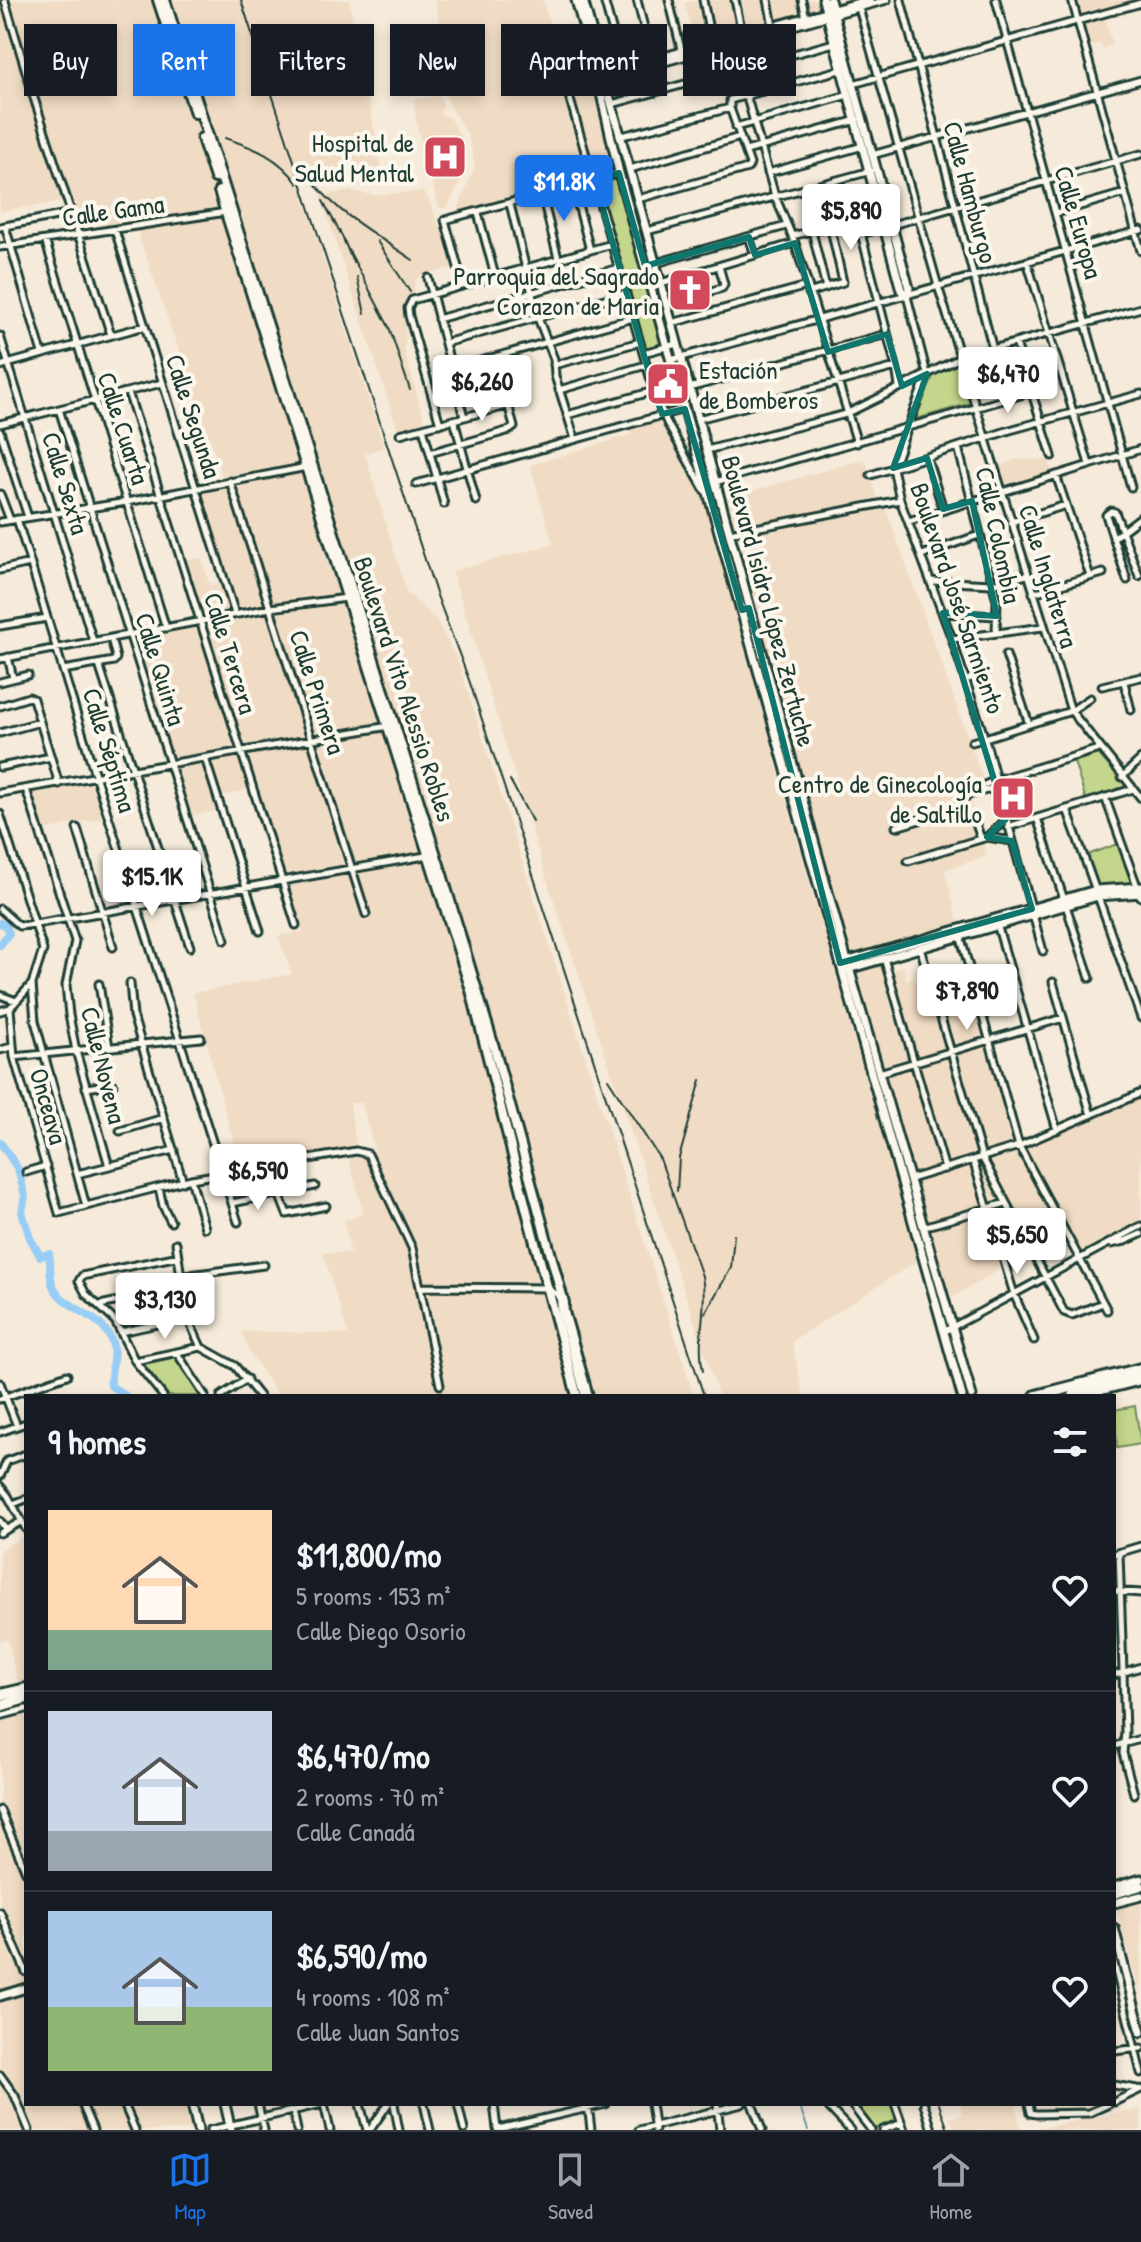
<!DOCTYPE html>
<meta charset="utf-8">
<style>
body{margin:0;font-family:"Patrick Hand",sans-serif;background:#242831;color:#f1f3f6;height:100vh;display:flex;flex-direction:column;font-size:30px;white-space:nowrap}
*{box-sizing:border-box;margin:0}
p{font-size:26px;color:#9ea1a6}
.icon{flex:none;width:44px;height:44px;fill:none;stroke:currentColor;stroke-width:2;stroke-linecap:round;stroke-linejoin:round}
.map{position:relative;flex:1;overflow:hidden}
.details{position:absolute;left:24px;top:1394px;width:1092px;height:712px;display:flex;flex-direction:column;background:#171b24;border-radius:0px;box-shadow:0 4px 12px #0003}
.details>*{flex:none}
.guide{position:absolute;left:24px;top:24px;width:1094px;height:72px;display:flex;gap:16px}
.price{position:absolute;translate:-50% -68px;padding:0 18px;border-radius:8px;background:#fff;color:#222;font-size:26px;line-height:52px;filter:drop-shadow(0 2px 4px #0008)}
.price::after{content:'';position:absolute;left:50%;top:48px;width:24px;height:18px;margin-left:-12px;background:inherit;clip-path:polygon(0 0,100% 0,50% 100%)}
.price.selected{background:#1a73e8;color:#fff}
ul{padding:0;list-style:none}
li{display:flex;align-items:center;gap:24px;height:200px;padding:0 24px}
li+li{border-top:2px solid #363941}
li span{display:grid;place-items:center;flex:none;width:224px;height:160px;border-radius:0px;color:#555}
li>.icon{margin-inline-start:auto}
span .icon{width:96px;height:96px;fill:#fffc;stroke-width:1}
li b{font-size:34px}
h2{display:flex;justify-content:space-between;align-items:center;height:96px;padding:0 24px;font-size:34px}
.tag{padding:0 28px;border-radius:0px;background:#171b24;box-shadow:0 4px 12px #0003;font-size:28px;line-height:72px}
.tag.selected{background:#1a73e8;color:#fff}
.tab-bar{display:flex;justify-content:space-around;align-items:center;height:112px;border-top:2px solid #363941;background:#171b24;font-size:22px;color:#9ea1a6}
.tab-bar a{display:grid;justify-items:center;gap:4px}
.tab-bar .selected{color:#1a73e8}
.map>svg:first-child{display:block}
.built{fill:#f0dcc4}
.green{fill:#c3d68b;stroke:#718a60;stroke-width:2}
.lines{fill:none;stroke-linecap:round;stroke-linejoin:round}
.stream{stroke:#6894a8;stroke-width:2}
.river{stroke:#98cef6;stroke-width:8}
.street-casing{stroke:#1f3d34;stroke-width:11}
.secondary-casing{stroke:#1f3d34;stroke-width:13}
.primary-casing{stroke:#1f3d34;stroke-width:14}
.highway-casing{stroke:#1f3d34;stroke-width:16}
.street{stroke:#fbf7ec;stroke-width:5}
.secondary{stroke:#fbf7ec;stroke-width:7}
.primary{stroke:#fbf7ec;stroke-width:8}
.highway{stroke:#fbf7ec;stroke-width:10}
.rail{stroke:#1f3d34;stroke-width:2}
.marked{fill:none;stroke:#0f766e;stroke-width:6;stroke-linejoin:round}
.labels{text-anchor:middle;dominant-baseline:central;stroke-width:8;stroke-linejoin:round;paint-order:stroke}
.poi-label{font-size:26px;fill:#1f3d34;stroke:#fbf7ec;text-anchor:end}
.street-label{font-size:26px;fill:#1f3d34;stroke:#fbf7ec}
</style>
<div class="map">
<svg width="1141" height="2130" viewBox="0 0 1141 2130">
<rect width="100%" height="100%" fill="#f6ebda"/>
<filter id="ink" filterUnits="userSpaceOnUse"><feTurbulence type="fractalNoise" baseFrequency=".0125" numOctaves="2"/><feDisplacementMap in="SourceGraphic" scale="16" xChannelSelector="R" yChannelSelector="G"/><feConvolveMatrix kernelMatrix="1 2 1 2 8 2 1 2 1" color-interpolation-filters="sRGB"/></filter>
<g filter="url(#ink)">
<path class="built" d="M0,0H349L385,185L361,186L346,181L318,186L299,182L384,447L365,454L407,593L436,619L458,661L694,1396H278L249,1351L241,1331L348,1334L323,1253H350L344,1220L364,1214L348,1157L374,1150L362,1103H350L356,1147L320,1155L240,1167L193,993L292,974L278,936L303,931L249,789L222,796L226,809L187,817L129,635L205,622L187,560L201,558L210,585L224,581L200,489L225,484L135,225H80L71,201L0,211Z
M435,0H543L566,80L594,73L613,171L455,216L475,166L468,135L450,107L437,68L447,63Z
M702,0H855L679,51L673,30L691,25L684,3Z
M1075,0H1139L1079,16Z
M1105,19L1113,45L1102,49L1100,43L1088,47L1082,25Z
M439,95L444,109L440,110V113L450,118L466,148L464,149L467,169L447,208H439L418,131L413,100Z
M349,191L375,195L422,191L427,196L439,226L444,227L455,268L423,274L415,280L414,295L404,304L406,338L404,349L425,423L398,430L320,195Z
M661,420L705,500L790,813L917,1261L792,1341L803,1396H719L547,880L452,571L553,544L530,465L630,435L631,426Z
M865,459L878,500L886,509L984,782L970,787L969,797L987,856L945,870L959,926L886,948L892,971L904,966L906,980L914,978L916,984L964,969L1021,1145L1141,1093V1223L1080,1255L1065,1230L999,1264L1001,1269L948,1300L724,499Z
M1014,460H1049L1052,472L1004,487L999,466Z
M92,783L103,818L43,830L31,793Z
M25,1536L26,1683L18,1685L8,1640L0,1641V1550Z
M26,1714V2104H188L194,2130H0V1722Z
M1141,1901V1999L1117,1908Z
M960,2104H1016L1021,2130H955L950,2118L962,2115Z
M1141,2109V2130H1029Z"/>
<path class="green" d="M617,179L651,294L649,300L661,346L645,350L597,185Z
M959,362L971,403L916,419L934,374Z
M1021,368L1028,389L1007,395L1003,374Z
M1098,754L1127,786L1086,800L1074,762Z
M1120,843L1133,883L1099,889L1087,855Z
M176,1357L201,1396H169L144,1364Z
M1135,1406L1141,1444L1117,1448L1114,1410Z
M856,2104H891L898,2122L875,2129Z"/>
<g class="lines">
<path class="stream" d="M799,2104L808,2130"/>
<path class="river" d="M0,923L6,926L9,933L0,945
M0,1142L18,1169L25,1196L22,1212L30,1238L40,1256L49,1254C51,1263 49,1278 53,1286C64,1310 101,1312 112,1342C117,1355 109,1372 111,1386L126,1396"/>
<g class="street-casing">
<path id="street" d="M604,0L623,69
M637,0L653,62
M669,0L682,53
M703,0L712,45
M735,0L743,38
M768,0L773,26
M802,0L806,18
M901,0L1006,399
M996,0L1131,487
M1072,0L1141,251
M5,1L33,95L111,335
M859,8L938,286L1071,711L1141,798
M732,45L775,196L795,243L857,443
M597,76L567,89L654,391L667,423L705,491
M586,84L887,0
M853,84L1141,3
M612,104L834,43
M736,127L848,95
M622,136L730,108
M746,151L857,120
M872,155L1141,80
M630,169L740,137
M768,173L863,146
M573,186L590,250
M542,195L558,258
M638,199L748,168L750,164L730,108V100L843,69
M510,204L538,318L554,359L555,376L575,439
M478,213L495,276
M1056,213L1125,193
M5,226L42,353
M0,227L72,213
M115,230L235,614
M647,231L871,171
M812,231L826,288
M792,236L827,227L831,229L843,282L809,293
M749,237L755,255
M45,240L166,628
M0,247L226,212
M1027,261L1089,464
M656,263L786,226
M428,278L464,417
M661,283L795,243
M463,285L445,220L619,173
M907,296L927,374L893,468L900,500L952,639L985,739L1043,951
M667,304L722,288L724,284L719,266
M438,319L619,268
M672,323L807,286
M0,336L93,641
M445,343L626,293
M1016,343L1052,456
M643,353L677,344
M671,360L1141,230
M554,365L640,342
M0,366L145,326
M452,369L633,318
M899,387L896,367L862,237L864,233L1141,154
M689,388L887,334
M559,390L646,365
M128,392L296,925
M458,393L503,381
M59,409L225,940
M567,415L654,391
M698,419L896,367
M454,420L476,501
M0,424L162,383
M440,424L409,316L408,308L412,300L612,244
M423,428L444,504
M0,431L28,517
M400,434L510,405
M958,447L997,601L996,632
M707,450L846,414L960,358L1141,308
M430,453L510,430L514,427L496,357
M927,458L943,509
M871,475L1010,430L1141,394
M1056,475L1090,576
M230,481L366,914
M715,482L1031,392
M416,484L684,409
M0,494L10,520
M17,519L96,778L238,1222
M909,521L1141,449
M0,522L127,502L307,467
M1011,522L1066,505
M729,533L900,500
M1113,538L1141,517
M922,555L979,535
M0,570L30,563
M1127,580L1106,515L1111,511L1115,512L1139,576
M931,581L992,584L1027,575
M1033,593L1103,573
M943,613L997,616
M0,626L47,618
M952,639L1043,627
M1006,655L1029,724
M8,657L13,678
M0,659L270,608L347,598
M99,665L190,947
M63,670L114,661L116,658L111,638
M966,680L984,674
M0,682L28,675
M1124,682L1131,710
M1102,686L1141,677
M0,706L29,697L33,699L59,784
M0,733L40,722
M972,742L1071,711L1090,698
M205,758L260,931
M0,767L51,757
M1122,777L1141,759
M26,789L75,941L66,985L69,1015L76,1051L109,1166
M0,793L389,726
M972,794L998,787
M1105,797L1141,897
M1067,809L1141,1018
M0,814L43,950L32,984L10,1008
M1037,818L1090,978
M896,827L953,810L975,789L996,780L1099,749
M977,827L981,839
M1008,827L1133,789
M77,828L113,947
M988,836L1006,819
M908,861L987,837L1012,841
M0,909L19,926L35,924L431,855
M997,924L1057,1130
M960,935L1019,1146L1107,1310
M920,947L982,1157L1064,1312L1072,1315L1103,1303
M884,958L945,1169
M1053,982L1091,1115
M130,983L133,1016L183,1182
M32,984L35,1021L86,1206
M99,984L109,1047
M0,995L16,1001
M10,1008L14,1057L59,1213L191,1179L356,1151L368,1154L412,1248L440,1385
M0,1011L10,1008
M0,1050L12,1047
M14,1057L201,1038
M879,1073L1063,1018
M86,1088L113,1084
M120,1131L164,1118
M973,1160L1014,1294L1034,1340
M268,1166L287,1214L326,1206
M26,1172L46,1166
M77,1174L174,1150
M191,1179L205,1228
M910,1179L1019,1146L1141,1093
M159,1188L163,1206L171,1222
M232,1203L315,1186
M923,1227L1006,1203
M176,1243L181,1277L182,1306L201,1347L235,1366L259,1396
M1111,1244L1125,1241L1141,1234
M182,1276L264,1265
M421,1287L547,1288L561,1297
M100,1305L180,1288
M945,1331L1141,1226
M121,1332L185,1318
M177,1353L205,1396
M135,1361L201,1347
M0,1383L17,1426
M163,1396L135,1361L115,1321L86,1294L79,1281L82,1276L179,1256
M221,1396L247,1379
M0,1399L67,1375
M0,1432L26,1423
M0,1476L7,1461L26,1454
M0,1486L8,1496L26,1529
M13,1504L26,1499
M0,1521L6,1530
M0,1533L22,1521
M1119,1553L1125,1732L1123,1753L1134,1794
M1114,1554L1141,1546
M1114,1591L1141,1593
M1114,1675L1141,1667
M0,1716L26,1709
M1114,1746L1141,1739
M0,1810L26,1872
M0,1912L26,1972
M1114,1963L1141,2073
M1114,2051L1141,2048
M0,2075L15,2096L29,2130
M1114,2085L1137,2089
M1114,2102L1141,2089
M82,2104L93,2130
M124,2104L135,2130
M258,2104L264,2130
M324,2104L330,2130
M360,2104L367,2130
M394,2104L399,2130
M424,2104L430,2130
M458,2104L464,2130
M494,2104L497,2129
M588,2104L591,2130
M651,2104L655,2130
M717,2104L720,2130
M752,2104L762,2130
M826,2104L850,2130
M851,2104L871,2130
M895,2104L904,2130
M924,2104L932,2130
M1029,2104L1031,2113L1036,2114L1089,2113L1109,2104
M293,2111L297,2130
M498,2129L606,2104
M210,2130L322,2104
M370,2130L388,2104
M639,2130L742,2104
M883,2130L902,2123"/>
</g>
<g class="secondary-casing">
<path id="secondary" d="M576,0L597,76L619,173L667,347L962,1396
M583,0L847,961L972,1396
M823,0L901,290L907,296
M830,0L909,288L907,296
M603,74L869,0
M845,962L1096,890L1141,887
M848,969L1098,896L1141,893
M1114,1887L1141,1879
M1114,1903L1141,1896
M1114,1928L1141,2032
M0,1996L26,1988
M192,2104L198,2130
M225,2104L231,2130"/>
</g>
<g class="primary-casing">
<path id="primary" d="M158,0L195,113
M165,0L441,871L494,1047L564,1303
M202,138L215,178
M219,191L471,990L533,1235L577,1396
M1114,1894L1141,1886"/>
</g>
<g class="highway-casing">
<path id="highway" d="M562,1298L563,1312L587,1396
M1036,1396L1141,1369
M1074,1396L1141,1379
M0,1695L26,1689
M0,1706L26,1698"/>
</g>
<use href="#street" class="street"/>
<use href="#secondary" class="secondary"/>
<use href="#primary" class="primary"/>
<use href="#highway" class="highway"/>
<path class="rail" d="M241,0L436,593L469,680L704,1396
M225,138C255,148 279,157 298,184
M303,166C326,208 374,233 413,260
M323,201L342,236L353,262
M377,241L410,292
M349,251L389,327L410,390
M357,277L365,314
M510,780L532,821
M608,1079L660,1159L702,1276C708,1307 696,1339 703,1371
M677,1191L679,1158L701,1080
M705,1313L731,1268L734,1235
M939,2104L948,2130"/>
</g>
</g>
<path class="marked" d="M619,173L645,266L749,237L755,255L795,243L828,352L887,334L902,386L927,374L893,468L927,458L943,509L972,501L997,616L943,613L1006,819L987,837L1012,841L1032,909L840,963L749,608L742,610L685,409L662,414L654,391L595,180Z"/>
<defs>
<g id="hospital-square" transform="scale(2.3)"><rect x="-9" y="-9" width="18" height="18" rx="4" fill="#d1495b" stroke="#fbf7ec"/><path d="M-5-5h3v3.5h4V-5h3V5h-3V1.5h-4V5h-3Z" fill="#fff"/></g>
<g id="church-square" transform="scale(2.3)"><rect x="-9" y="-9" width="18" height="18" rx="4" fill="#d1495b" stroke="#fbf7ec"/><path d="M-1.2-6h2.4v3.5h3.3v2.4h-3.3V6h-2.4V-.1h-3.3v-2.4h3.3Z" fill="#fff"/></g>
<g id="civic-square" transform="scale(2.3)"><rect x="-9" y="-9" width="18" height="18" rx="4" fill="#d1495b" stroke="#fbf7ec"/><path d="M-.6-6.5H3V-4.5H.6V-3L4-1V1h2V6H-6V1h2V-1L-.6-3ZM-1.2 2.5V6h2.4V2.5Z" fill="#fff"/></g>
</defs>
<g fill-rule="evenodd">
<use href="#hospital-square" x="445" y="157"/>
<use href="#church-square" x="690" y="290"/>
<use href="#civic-square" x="668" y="384"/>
<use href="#hospital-square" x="1013" y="798"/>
</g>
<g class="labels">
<g class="poi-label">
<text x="414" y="142">Hospital de<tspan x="414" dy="30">Salud Mental</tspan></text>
<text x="659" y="275">Parroquia del Sagrado<tspan x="659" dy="30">Corazon de Maria</tspan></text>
<text x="699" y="369" text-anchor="start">Estación<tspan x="699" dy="30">de Bomberos</tspan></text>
<text x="982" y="783">Centro de Ginecología<tspan x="982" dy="30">de Saltillo</tspan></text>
</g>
<g class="street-label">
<text transform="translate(971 192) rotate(75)">Calle Hamburgo</text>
<text transform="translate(113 210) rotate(-8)">Calle Gama</text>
<text transform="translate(1079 222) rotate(74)">Calle Europa</text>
<text transform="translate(194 416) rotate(72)">Calle Segunda</text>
<text transform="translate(124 428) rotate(72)">Calle Cuarta</text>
<text transform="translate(66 483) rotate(73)">Calle Sexta</text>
<text transform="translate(999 535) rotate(78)">Calle Colombia</text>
<text transform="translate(1049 576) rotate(73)">Calle Inglaterra</text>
<text transform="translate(958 598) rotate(71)">Boulevard José Sarmiento</text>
<text transform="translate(769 601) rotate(75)">Boulevard Isidro López Zertuche</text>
<text transform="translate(231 653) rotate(73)">Calle Tercera</text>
<text transform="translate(161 669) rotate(73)">Calle Quinta</text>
<text transform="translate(405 689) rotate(72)">Boulevard Vito Alessio Robles</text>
<text transform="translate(318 692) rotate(72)">Calle Primera</text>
<text transform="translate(110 750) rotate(73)">Calle Séptima</text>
<text transform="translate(104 1065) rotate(76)">Calle Novena</text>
<text transform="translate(49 1106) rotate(74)">Onceava</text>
</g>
</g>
</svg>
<b class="price selected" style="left:564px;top:223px">$11.8K</b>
<b class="price" style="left:851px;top:252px">$5,890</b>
<b class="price" style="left:1008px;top:415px">$6,470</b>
<b class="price" style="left:482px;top:423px">$6,260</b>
<b class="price" style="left:152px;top:918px">$15.1K</b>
<b class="price" style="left:967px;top:1032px">$7,890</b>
<b class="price" style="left:258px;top:1212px">$6,590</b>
<b class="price" style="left:1017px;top:1276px">$5,650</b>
<b class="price" style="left:165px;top:1341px">$3,130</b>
<div class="guide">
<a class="tag">Buy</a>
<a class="tag selected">Rent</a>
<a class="tag">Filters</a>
<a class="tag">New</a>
<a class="tag">Apartment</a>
<a class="tag">House</a>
</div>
<section class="details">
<h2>9 homes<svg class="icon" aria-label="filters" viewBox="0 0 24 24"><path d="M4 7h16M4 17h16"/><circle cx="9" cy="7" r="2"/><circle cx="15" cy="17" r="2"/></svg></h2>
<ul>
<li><span style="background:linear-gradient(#ffd9b3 75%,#7fa58c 0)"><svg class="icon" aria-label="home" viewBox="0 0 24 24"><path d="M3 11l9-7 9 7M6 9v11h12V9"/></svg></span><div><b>$11,800/mo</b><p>5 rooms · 153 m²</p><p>Calle Diego Osorio</p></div><svg class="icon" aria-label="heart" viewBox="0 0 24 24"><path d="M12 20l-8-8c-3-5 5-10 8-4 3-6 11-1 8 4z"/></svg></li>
<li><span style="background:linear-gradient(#c9d6e8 75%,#9aa5b1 0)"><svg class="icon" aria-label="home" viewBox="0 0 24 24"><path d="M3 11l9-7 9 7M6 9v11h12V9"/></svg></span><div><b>$6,470/mo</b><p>2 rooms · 70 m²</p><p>Calle Canadá</p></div><svg class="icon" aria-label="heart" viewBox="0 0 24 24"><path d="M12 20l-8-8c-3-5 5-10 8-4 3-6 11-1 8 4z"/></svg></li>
<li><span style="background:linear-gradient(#a9c7e8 60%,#8fb573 0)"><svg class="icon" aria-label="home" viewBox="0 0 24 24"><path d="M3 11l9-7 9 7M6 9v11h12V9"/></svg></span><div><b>$6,590/mo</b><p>4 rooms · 108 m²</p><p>Calle Juan Santos</p></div><svg class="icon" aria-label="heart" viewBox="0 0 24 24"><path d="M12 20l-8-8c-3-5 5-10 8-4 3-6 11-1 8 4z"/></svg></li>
</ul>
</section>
</div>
<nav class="tab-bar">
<a class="selected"><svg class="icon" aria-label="map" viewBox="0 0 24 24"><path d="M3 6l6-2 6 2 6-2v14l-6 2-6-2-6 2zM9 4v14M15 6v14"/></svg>Map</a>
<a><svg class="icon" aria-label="saved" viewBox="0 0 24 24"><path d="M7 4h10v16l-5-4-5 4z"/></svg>Saved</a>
<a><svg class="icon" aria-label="home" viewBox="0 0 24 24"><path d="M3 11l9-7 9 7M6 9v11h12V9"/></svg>Home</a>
</nav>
